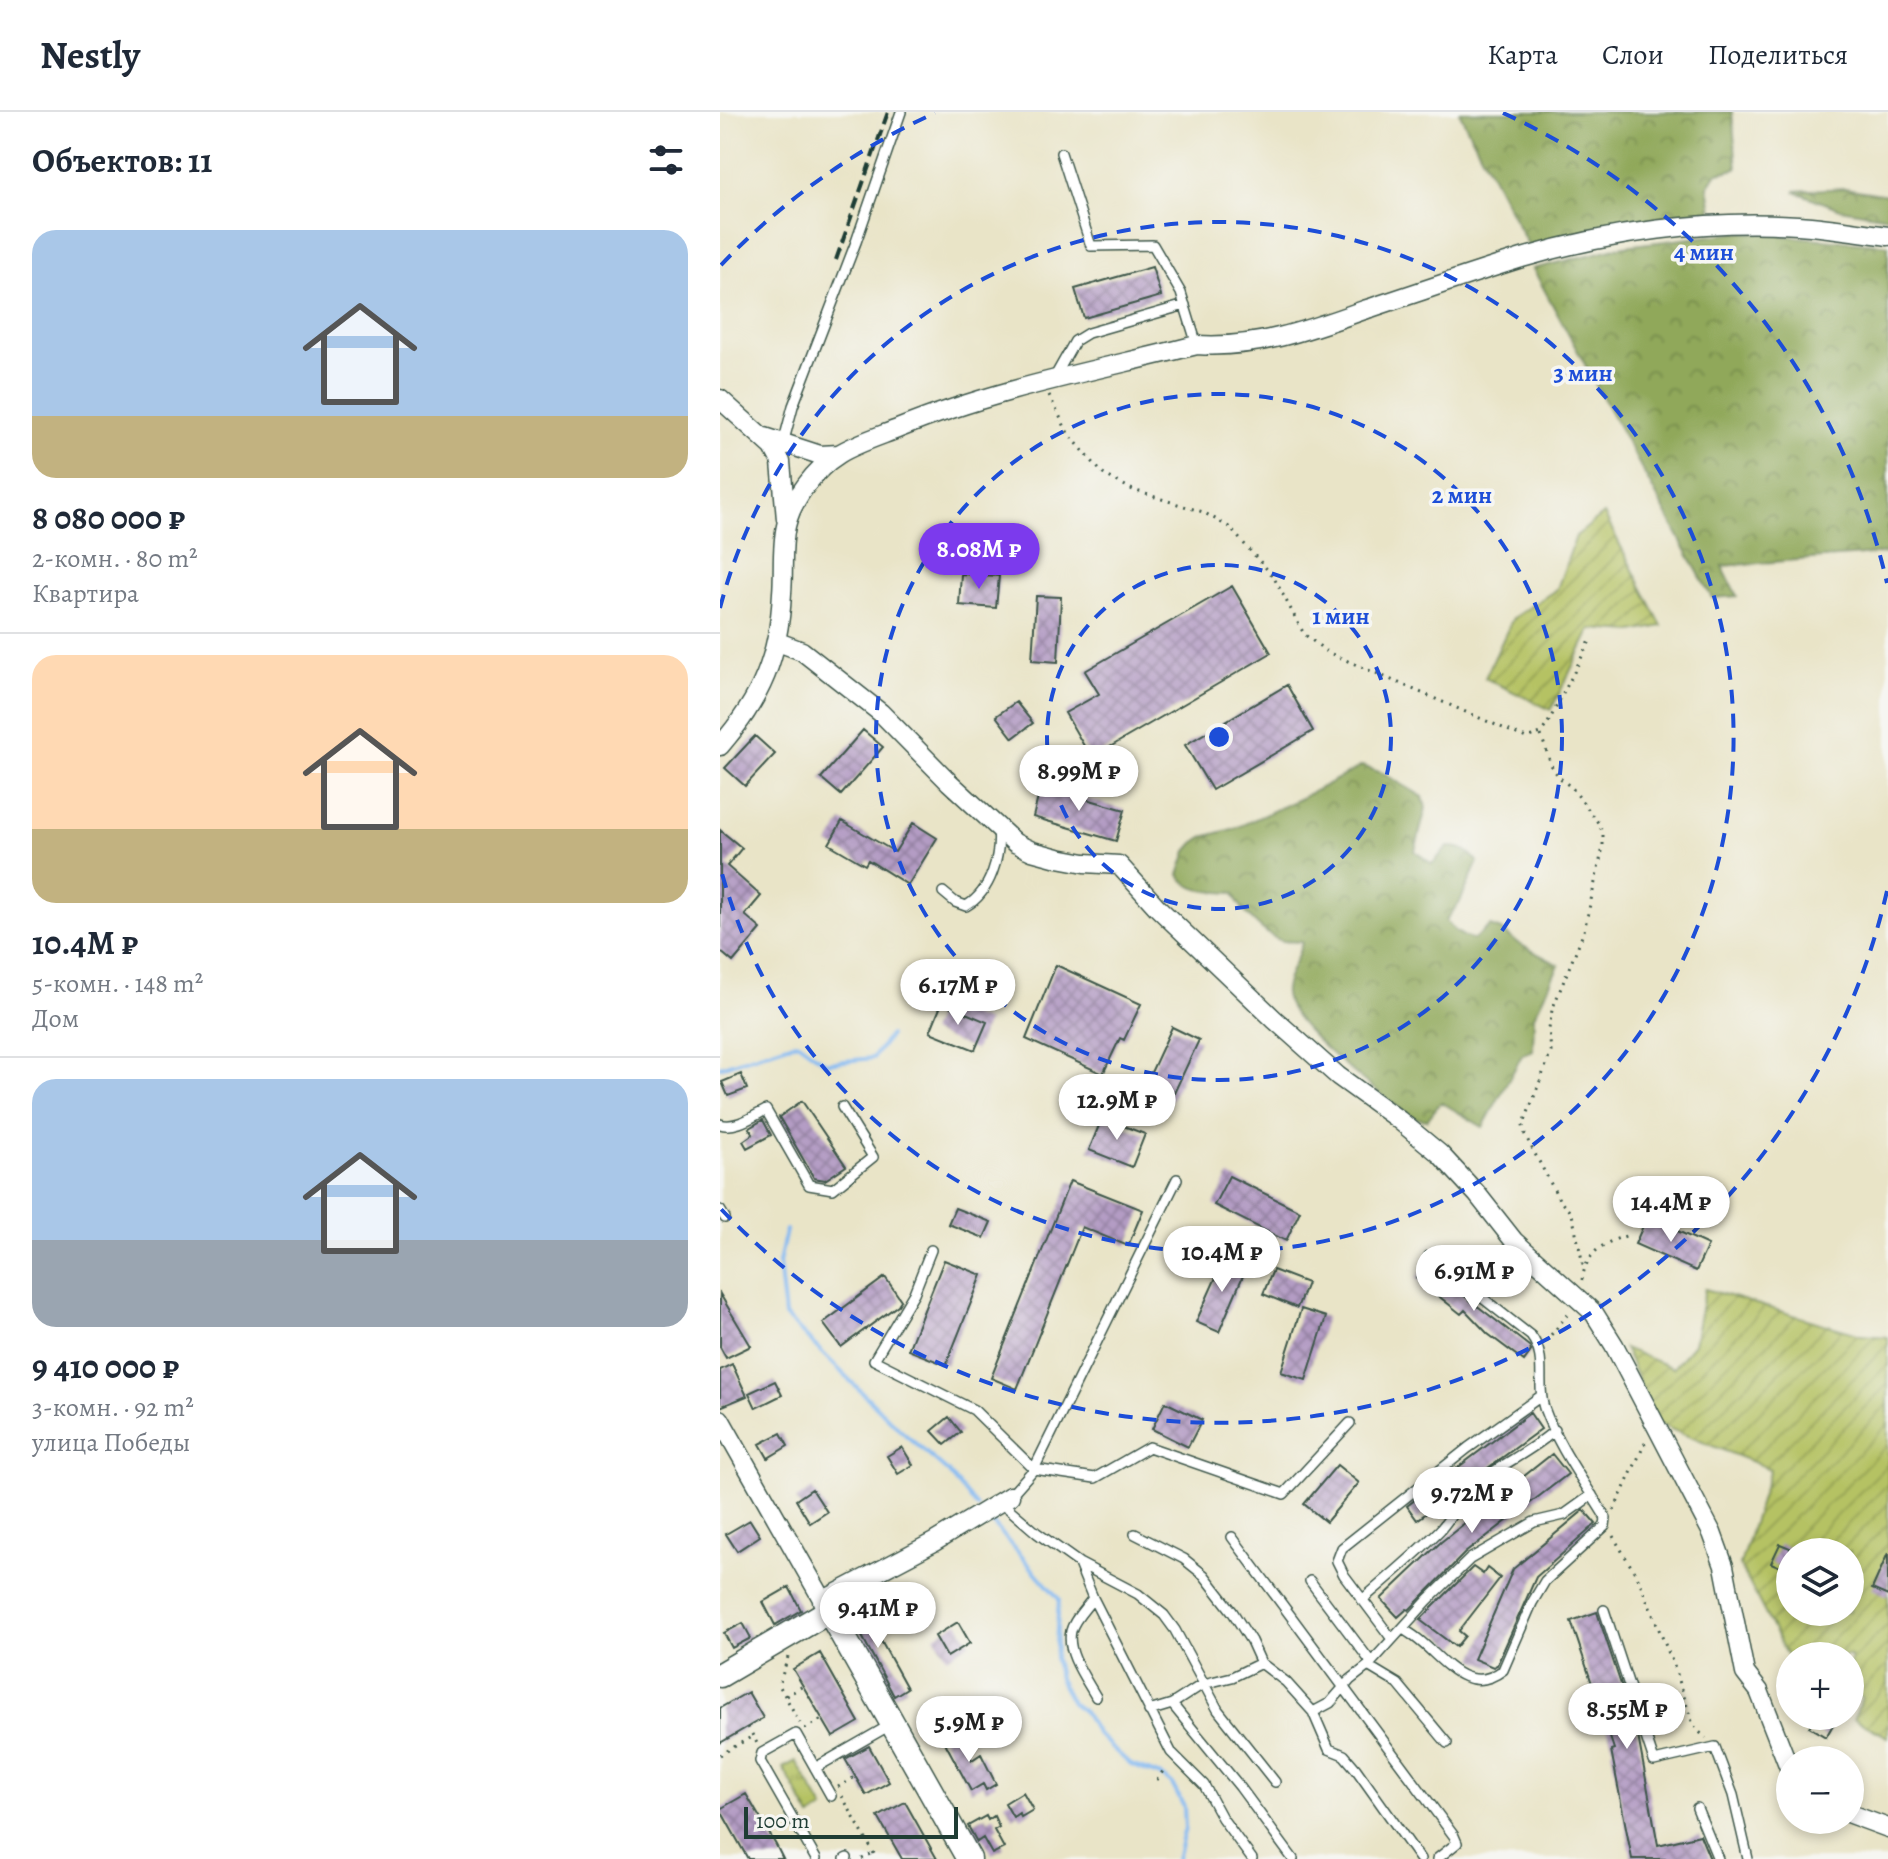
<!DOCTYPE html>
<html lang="ru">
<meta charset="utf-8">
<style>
body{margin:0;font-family:Alegreya,serif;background:#f2f2f3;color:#1f2937;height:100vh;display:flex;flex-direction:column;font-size:30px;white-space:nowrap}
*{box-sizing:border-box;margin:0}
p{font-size:26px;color:#747a83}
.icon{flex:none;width:44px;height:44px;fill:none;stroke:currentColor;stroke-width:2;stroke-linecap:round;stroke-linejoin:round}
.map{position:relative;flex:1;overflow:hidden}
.panel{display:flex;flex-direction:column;background:#fff;width:720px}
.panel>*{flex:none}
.controls{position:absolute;left:1056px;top:1426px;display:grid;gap:16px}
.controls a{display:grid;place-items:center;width:88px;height:88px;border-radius:50%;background:#fff;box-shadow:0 4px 12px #0003;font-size:40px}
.scale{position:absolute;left:24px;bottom:20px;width:214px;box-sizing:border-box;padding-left:8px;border:4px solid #1f3d34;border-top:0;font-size:22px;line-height:28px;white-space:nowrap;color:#1f3d34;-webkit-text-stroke:6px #f6f6f2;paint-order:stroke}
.price{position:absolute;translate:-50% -68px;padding:0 18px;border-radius:28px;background:#fff;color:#222;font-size:26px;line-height:52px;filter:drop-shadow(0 2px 4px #0008)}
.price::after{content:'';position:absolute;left:50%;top:48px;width:24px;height:18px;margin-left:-12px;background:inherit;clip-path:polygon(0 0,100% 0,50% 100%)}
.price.current{background:#7c3aed;color:#fff}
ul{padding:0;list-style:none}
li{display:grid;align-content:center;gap:16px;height:424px;padding:0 32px}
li+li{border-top:2px solid #e0e1e3}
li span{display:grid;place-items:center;height:248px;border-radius:24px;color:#555}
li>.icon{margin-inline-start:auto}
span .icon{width:144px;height:144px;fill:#fffc;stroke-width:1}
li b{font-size:34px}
h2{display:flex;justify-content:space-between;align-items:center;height:96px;padding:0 32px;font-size:34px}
header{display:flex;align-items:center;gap:48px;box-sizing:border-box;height:112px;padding:0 40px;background:#fff;border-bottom:2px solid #e0e1e3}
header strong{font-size:38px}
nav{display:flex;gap:44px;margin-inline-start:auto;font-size:28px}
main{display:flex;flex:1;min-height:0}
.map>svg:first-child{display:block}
.forest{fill:url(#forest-crowns);stroke:#587247;stroke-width:2}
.park{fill:url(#park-tufts);stroke:#6a804c;stroke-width:2}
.garden{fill:url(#garden-furrows);stroke:#6a804c;stroke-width:2;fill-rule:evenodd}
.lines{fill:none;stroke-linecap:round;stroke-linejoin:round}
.stream{stroke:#81b8f1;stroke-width:4}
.building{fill:url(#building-cross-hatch)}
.lane-casing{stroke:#3d564a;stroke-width:12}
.street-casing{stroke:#3d564a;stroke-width:21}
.secondary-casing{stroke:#3d564a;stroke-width:27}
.path{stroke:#3d564a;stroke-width:3;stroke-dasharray:2 6;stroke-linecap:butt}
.lane{stroke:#fff;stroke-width:9}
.street{stroke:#fff;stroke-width:18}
.secondary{stroke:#fff;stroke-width:24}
.rail{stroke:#1f3d34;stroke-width:4;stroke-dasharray:12 6;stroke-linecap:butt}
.ring{fill:none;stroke:#1d4ed8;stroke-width:4;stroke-dasharray:14 10}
.centre{fill:#1d4ed8;stroke:#f6f6f2;stroke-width:4}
.ring-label{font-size:24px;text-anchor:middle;font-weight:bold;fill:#1d4ed8;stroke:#f6f6f2;stroke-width:7;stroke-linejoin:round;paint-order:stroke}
</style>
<header>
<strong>Nestly</strong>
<nav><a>Карта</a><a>Слои</a><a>Поделиться</a></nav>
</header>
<main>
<section class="panel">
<h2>Объектов: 11<svg class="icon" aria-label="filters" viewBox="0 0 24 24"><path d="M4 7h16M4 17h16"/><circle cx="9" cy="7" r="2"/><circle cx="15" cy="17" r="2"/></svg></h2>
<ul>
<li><span style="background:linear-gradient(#a9c7e8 75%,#c2b280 0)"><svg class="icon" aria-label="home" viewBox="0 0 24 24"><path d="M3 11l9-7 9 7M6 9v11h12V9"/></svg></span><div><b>8 080 000 ₽</b><p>2-комн. · 80 m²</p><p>Квартира</p></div></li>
<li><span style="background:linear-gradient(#ffd9b3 70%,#c2b280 0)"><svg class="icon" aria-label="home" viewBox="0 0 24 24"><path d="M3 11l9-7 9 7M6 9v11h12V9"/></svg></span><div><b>10.4M ₽</b><p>5-комн. · 148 m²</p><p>Дом</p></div></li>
<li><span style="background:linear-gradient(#a9c7e8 65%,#9aa5b1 0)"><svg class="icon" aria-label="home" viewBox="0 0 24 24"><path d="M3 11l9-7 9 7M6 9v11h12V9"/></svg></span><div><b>9 410 000 ₽</b><p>3-комн. · 92 m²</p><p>улица Победы</p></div></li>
</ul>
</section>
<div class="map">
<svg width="1168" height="1747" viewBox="0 0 1168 1747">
<defs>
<pattern id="forest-crowns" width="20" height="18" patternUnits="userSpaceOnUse" patternTransform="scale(2)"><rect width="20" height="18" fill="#90a85a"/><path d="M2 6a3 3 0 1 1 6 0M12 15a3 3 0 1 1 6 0" fill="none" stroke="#758a4b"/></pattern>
<pattern id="park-tufts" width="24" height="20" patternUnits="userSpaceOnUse" patternTransform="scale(2)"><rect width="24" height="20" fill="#b5c264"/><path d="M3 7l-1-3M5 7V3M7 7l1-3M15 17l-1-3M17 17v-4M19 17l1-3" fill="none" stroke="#939f53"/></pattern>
<pattern id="garden-furrows" width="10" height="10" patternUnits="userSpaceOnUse" patternTransform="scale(2)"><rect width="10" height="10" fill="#b5c264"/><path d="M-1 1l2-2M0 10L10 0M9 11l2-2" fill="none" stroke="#939f53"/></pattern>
<pattern id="building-cross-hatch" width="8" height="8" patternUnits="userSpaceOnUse" patternTransform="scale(2)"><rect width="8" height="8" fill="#b49cc4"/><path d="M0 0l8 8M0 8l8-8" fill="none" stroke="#9280a0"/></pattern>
</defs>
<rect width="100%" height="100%" fill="#f6f6f2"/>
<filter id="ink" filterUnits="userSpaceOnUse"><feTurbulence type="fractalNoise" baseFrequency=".0125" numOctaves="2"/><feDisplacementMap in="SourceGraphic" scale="16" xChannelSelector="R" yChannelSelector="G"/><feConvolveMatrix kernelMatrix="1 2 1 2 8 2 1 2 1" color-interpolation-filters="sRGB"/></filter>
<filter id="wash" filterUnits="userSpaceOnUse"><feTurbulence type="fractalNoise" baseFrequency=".006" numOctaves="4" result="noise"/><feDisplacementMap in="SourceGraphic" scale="32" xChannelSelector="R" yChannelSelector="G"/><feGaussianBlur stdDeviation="1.8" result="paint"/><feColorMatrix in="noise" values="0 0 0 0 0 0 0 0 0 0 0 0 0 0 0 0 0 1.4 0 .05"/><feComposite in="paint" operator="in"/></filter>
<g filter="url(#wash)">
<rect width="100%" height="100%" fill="#e9e4c7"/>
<path class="forest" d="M739,0H1012L1017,57L997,61L988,75L993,104L900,115L809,135Z
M1125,76L1168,83V105L1120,97L1074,79Z
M1023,120L1168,133V441L1002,454L1017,484L992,486L813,157L904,134Z
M642,654L662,661L703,685L706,696L695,739L712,752L728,735C742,735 749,739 758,750L740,790L726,808C733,819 741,824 753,828L770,814L781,818L799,832L839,853L814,904L813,938L802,943L763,1015L721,990L707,1008L695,1006L684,1000C659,980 560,910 565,877C567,861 579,846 582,830C576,829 569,830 563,829C546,825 518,796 514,781C492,779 472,782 459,763L467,739L474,731L483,725L516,716L579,687Z"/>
<path class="park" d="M76,1649L104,1697L91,1705L63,1656Z"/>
<path class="garden" d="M884,402L942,514L913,520L871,517L831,598L765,566L793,506L837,477L856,424Z
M985,1177L1141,1223L1168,1225V1625L1134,1607L1142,1585L1130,1579V1544H1070V1550L1020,1453L1050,1357L938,1312L904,1236L953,1256L974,1232ZM1070,1440H1130V1500H1070Z"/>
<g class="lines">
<path class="stream" d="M0,955L77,930L106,951L153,946L170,923
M66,1118L59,1151L65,1204L180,1318L228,1360L257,1395
M268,1406L339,1487L335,1547L339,1567L352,1591L363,1599L378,1623L411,1653L444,1665L452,1672L464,1695L465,1716L457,1747"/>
</g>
<g id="blocks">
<path class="building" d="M432,155L441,184L364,206L355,177Z
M241,462L279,464L276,496L239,493Z
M512,474L551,541L371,646L345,601L379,582L365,559Z
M316,484L341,485L338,550L312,548Z
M567,573L593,619L492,678L465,633Z
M296,590L313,611L293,626L276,604Z
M143,618L163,635L121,683L101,666Z
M35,624L55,642L25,674L5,656Z
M321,674L405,698L396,729L313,705Z
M122,709L175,740L193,711L217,726L188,773L148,748L145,753L109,732Z
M0,718L22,736L7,754L41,784L25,803L41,817L13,850L0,839Z
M336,853L421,892L404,928L400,926L383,962L306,927Z
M222,891L267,910L255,938L210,920Z
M452,915L479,928L448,994L421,982Z
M21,962L27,977L8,984L2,970Z
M82,989L126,1054L105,1068L94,1066L59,1005Z
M382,1006L425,1022L412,1055L369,1038Z
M43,1008L51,1023L27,1036L23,1029L33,1022L29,1016Z
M509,1064L580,1099L566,1129L494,1093Z
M350,1069L423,1098L408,1134L362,1115L297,1277L271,1266Z
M235,1096L271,1110L264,1126L228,1112Z
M927,1105L988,1133L976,1159L915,1132Z
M506,1143L528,1152L499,1220L476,1210Z
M224,1148L262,1163L226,1253L188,1238Z
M706,1154L809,1234L811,1239L804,1249L768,1222L745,1198L741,1202L696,1166Z
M553,1158L587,1171L577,1196L543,1182Z
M165,1165L181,1188L178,1193L121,1235L103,1211Z
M0,1182L31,1234L6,1246L0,1235Z
M581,1197L606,1205L586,1268L561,1260Z
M12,1252L27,1284L0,1295V1258Z
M55,1269L62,1283L36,1296L29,1281Z
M445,1290L482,1308L468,1335L432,1317Z
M810,1301L821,1317L697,1408L687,1394Z
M229,1305L241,1320L225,1333L212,1319Z
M61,1321L68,1334L48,1346L40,1332Z
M182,1335L193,1353L178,1362L167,1344Z
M832,1342L848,1362L745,1441L689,1498L687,1497L678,1505L661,1487L721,1430Z
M617,1353L639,1371L606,1410L584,1392Z
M92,1377L107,1400L90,1411L76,1388Z
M864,1398L876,1412L816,1465L777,1553L773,1555L754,1547L793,1457Z
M30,1408L40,1424L17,1439L6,1422Z
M1060,1432L1070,1436V1459L1051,1451Z
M1168,1441V1484L1152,1477Z
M753,1455L763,1462L767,1456L780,1466L739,1519L745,1524L736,1535L700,1508Z
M69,1475L81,1498L55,1513L43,1490Z
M140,1491L187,1576L174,1584L128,1498Z
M877,1500L918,1624L938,1733L980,1723L990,1747H912L891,1638L894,1637L851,1509Z
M238,1510L250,1531L227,1545L215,1524Z
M23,1511L31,1526L12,1536L4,1521Z
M100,1541L139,1610L113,1625L73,1557Z
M28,1580L43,1606L0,1631V1596Z
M1096,1604H1118L1106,1625L1089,1615Z
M234,1617L252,1648L261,1642L276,1672L266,1678L263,1672L251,1679L222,1625Z
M149,1634L169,1670L146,1683L125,1647Z
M303,1680L313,1698L301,1705L299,1701L293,1705L285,1691Z
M26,1682L56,1733L63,1747H28L0,1697Z
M185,1690L217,1747H182L158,1705Z
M266,1704L268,1708L274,1704L279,1715L274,1718L284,1736L272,1742L263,1726L257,1730L248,1714Z"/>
</g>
</g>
<g filter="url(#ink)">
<use href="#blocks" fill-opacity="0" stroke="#3d564a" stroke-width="2"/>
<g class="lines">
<g class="lane-casing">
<path id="lane" d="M341,41L371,134L433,133L461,181L477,233
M333,268L355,229L368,221L465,193
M63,332L73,294L136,130L181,0
M223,780L235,790L246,794C271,780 281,743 278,717
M0,1012C15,1017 32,1005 46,998L89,1073L113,1077L153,1045L122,995
M0,1098L5,1106
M211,1138L194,1181L154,1248L254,1298L314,1357L457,1067
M290,1384L314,1357L375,1366L429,1335L564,1382L630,1311
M281,1390L317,1421L359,1451L418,1482L444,1503L455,1518L498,1598L555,1670
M415,1422L464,1447L484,1463L512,1499L531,1529L541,1551L566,1570L593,1600L609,1637L624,1643L636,1657L700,1747
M512,1425L734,1724L737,1731L717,1747
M359,1452L373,1486L451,1640L484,1673L502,1706L532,1747
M590,1469L651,1550
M373,1486C366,1496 354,1507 351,1519C346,1541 366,1567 376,1585
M642,1488C669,1465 695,1443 720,1418C734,1402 742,1384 759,1370C783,1351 812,1339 835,1318
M884,1498L934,1649L995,1635L1013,1683L1028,1747
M682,1517C716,1532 741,1590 783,1558L812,1491L825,1469L885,1414L886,1406C865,1371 838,1335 824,1296C816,1271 828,1246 811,1224L709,1144
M672,1527L624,1463L617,1449L622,1436L748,1336L821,1284
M648,1554L678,1572L727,1631
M452,1592L520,1675L573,1747
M429,1599L452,1592L483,1572L512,1565L541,1551
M593,1600L610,1591L630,1568L648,1554L708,1488L750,1447L814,1410L844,1403L872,1383
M95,1656L172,1612
M977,1696L998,1747
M96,1747L40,1649L42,1641L76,1622L111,1684
M125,1747L127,1746"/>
</g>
<g class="street-casing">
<path id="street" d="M0,287L53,335L61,350L66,407
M45,325L100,343L119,342
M58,530L82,539L161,601L229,670L295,731L312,739L338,746L365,751L399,753L437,795L555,908L618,964L679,1008L720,1042L757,1082L794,1129L874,1201L894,1233L992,1421L1004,1454L1025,1561L1039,1579L1070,1658
M0,634C42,586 59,544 62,481C64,459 61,436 66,414C72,387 95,357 119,342C137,331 160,324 180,316C275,277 378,258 477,233C537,237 591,217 647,197C699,180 750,162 802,146C890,120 986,107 1078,113C1108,115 1138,120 1168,124
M0,1307L109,1499
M102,1489L214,1430L290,1384
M1130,1702L1168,1716"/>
</g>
<g class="secondary-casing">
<path id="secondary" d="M0,1563L109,1499L249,1747"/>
</g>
<path class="path" d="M329,283L348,321L383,362L413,378L483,400L509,415L553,464L584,522L607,540L806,626L821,621L828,611L872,525
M821,623L832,655L839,665L853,677L879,712L883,721V735L864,819L832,898L829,917L831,940L803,1014L805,1023L840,1089L852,1102L864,1157
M862,1168C866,1142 881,1131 906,1124
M826,1229L849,1201
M894,1398L926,1329
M893,1424L918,1466L956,1559L971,1607L976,1617L986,1626
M68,1545L59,1573L80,1611
M66,1584L83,1574
M28,1615L38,1633
M85,1617L102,1607
M0,1643L33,1624
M437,1668L443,1659
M118,1675L135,1665
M122,1684L157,1747
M142,1747L153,1741"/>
<use href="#lane" class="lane"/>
<use href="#street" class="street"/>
<use href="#secondary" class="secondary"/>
<path class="rail" d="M116,148L168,0"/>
</g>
</g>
<g class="ring">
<circle cx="499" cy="625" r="172"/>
<circle cx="499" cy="625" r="343"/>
<path d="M0 496A515 515 0 1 1 0 754"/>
<path d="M1167 779A686 686 0 0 1 1 1097M1 153A686 686 0 0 1 215 1M783 1A686 686 0 0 1 1167 471"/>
</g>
<circle cx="499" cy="625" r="12" class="centre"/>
<g class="ring-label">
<text x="984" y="148">4 мин</text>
<text x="863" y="269">3 мин</text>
<text x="742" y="391">2 мин</text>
<text x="621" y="512">1 мин</text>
</g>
</svg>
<div class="controls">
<a><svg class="icon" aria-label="layers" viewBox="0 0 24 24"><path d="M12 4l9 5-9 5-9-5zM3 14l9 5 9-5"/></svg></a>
<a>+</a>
<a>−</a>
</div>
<div class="scale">100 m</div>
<b class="price current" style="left:259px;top:479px">8.08M ₽</b>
<b class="price" style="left:359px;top:701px">8.99M ₽</b>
<b class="price" style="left:238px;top:915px">6.17M ₽</b>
<b class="price" style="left:397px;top:1030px">12.9M ₽</b>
<b class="price" style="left:951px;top:1132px">14.4M ₽</b>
<b class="price" style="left:502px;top:1182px">10.4M ₽</b>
<b class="price" style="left:754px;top:1201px">6.91M ₽</b>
<b class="price" style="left:752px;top:1423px">9.72M ₽</b>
<b class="price" style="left:158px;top:1538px">9.41M ₽</b>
<b class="price" style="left:907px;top:1639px">8.55M ₽</b>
<b class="price" style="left:249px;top:1652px">5.9M ₽</b>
</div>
</main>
